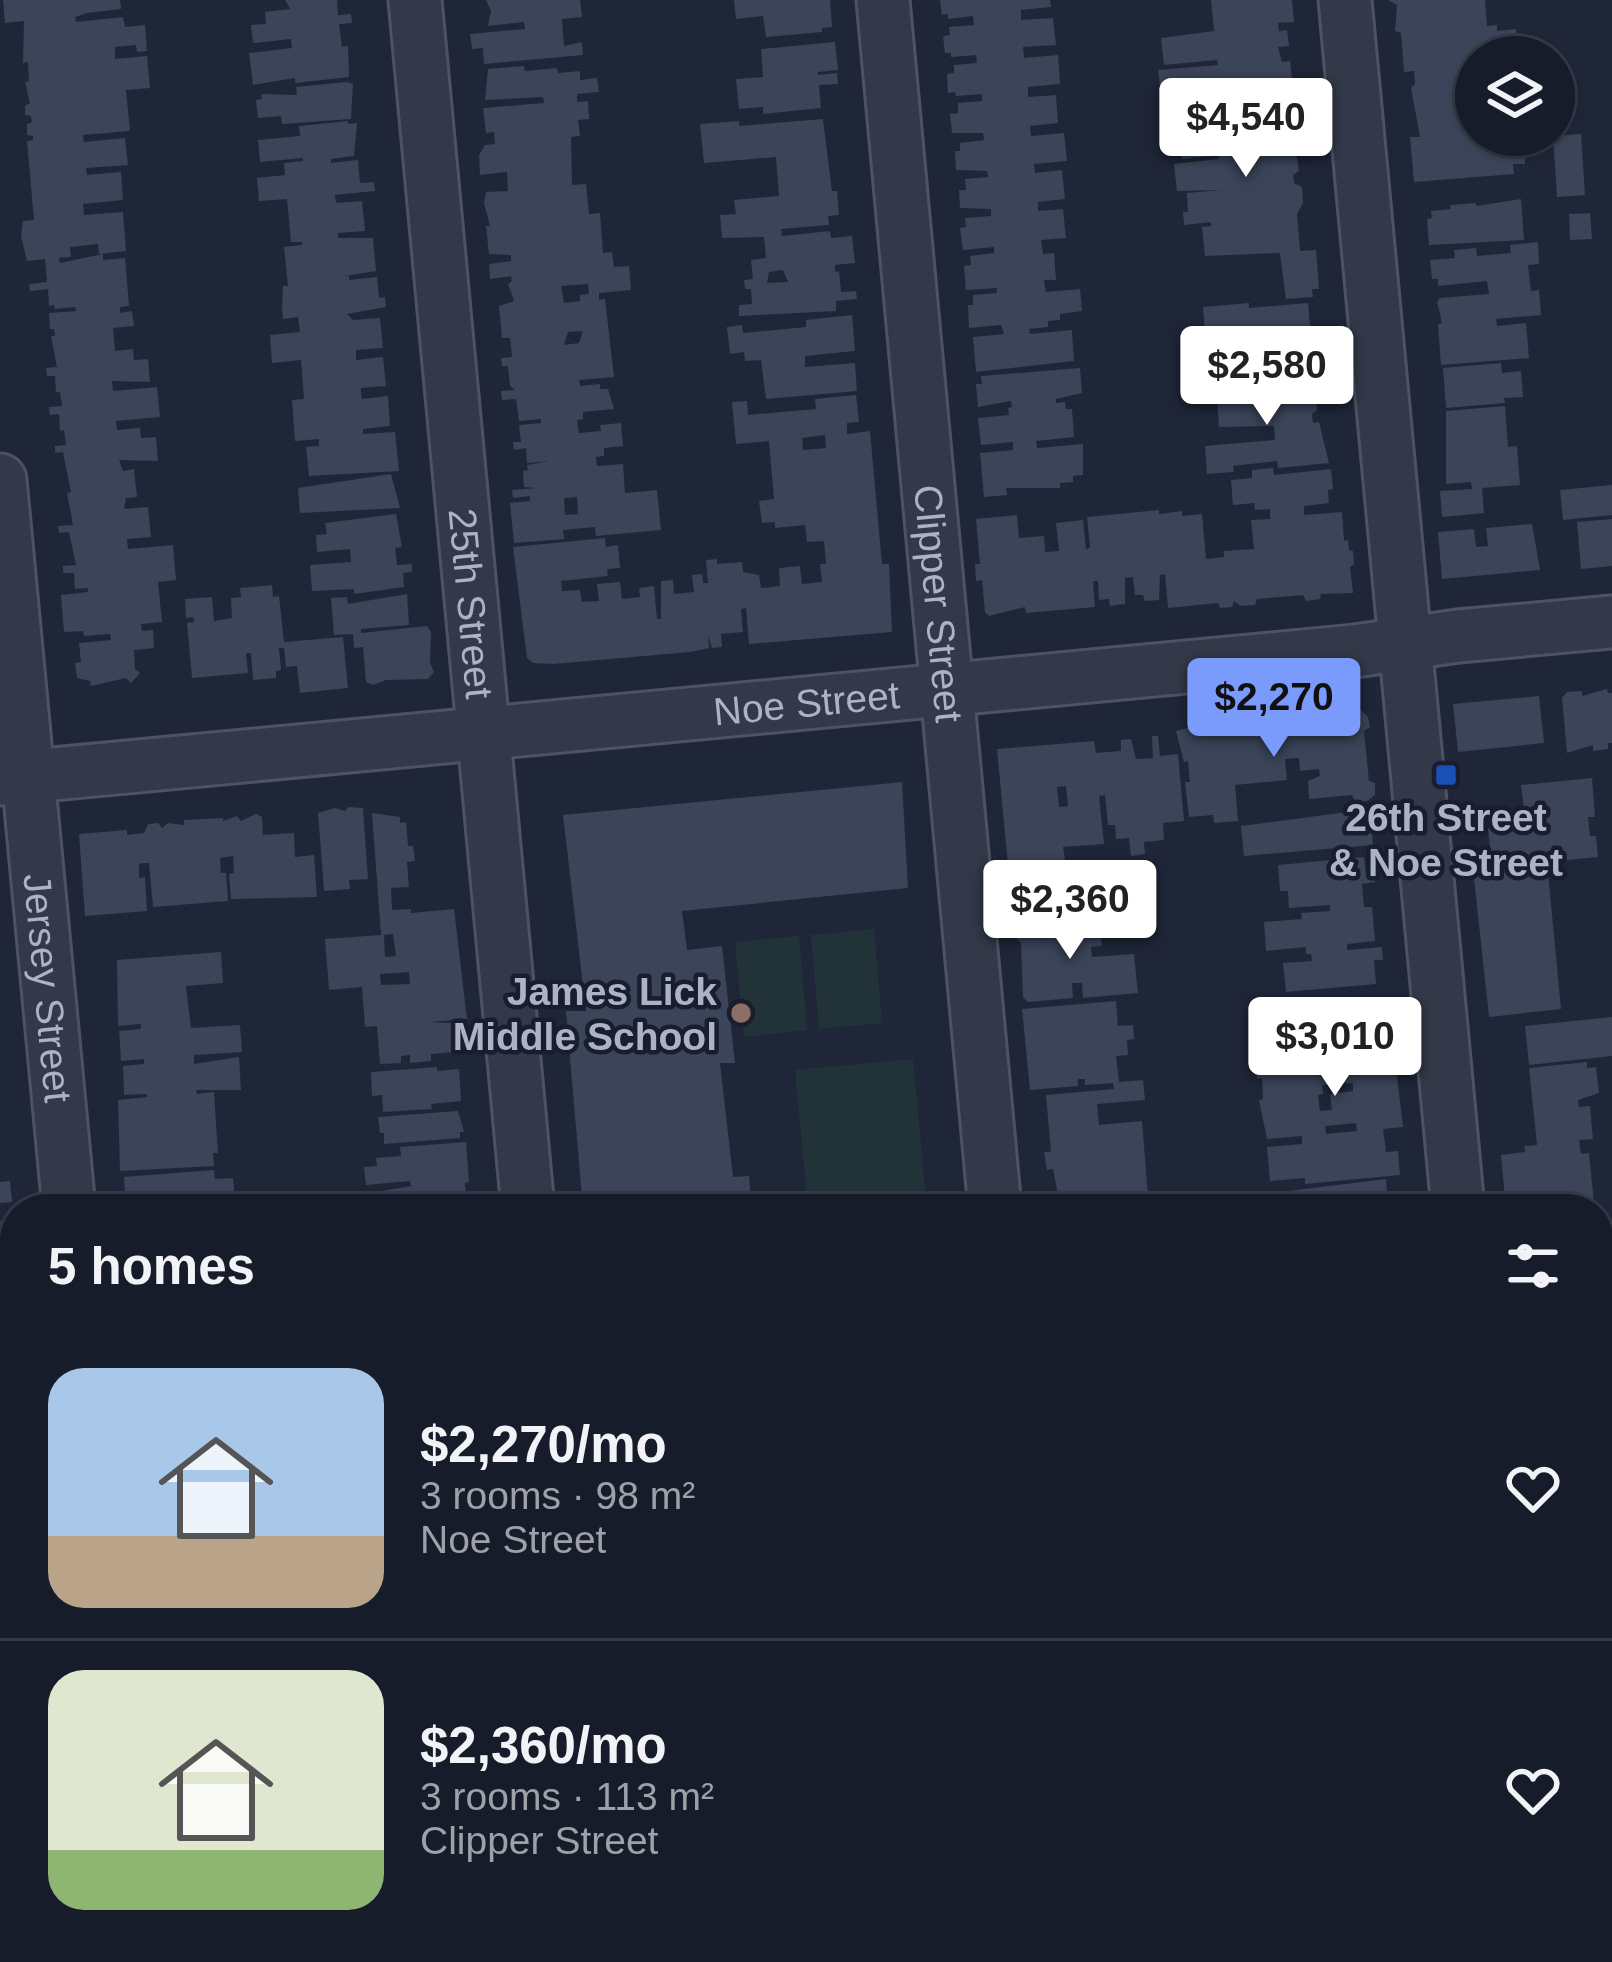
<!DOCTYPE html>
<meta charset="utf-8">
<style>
body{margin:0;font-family:Arial,sans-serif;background:#242936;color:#f1f3f6;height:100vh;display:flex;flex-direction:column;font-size:45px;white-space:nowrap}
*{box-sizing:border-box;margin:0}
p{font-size:39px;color:#9ea1a8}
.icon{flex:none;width:66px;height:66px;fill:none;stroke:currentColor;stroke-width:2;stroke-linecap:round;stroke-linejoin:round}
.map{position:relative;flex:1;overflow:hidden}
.panel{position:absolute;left:0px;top:1194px;width:1614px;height:768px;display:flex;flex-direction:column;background:#171c2a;border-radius:48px 48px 0 0;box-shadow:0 3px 9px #0004,0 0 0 3px #363a47}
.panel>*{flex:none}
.fabs{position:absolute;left:1455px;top:36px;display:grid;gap:24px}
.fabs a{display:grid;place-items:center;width:120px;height:120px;border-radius:50%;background:#171c2a;box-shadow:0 3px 9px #0004,0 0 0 3px #363a47;font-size:60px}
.price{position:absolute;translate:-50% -102px;padding:0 27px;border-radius:12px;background:#fff;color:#222;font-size:39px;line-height:78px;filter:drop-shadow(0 3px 6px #0008)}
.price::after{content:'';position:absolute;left:50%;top:72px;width:36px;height:27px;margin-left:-18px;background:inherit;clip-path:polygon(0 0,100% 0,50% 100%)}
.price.active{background:#7b9bfc;color:#111}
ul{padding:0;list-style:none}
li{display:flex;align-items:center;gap:36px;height:300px;padding:0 48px}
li+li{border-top:3px solid #363a47}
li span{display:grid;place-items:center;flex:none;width:336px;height:240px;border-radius:36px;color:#555}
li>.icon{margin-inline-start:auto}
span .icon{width:144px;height:144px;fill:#fffc;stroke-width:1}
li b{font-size:51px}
h2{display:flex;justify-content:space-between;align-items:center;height:144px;padding:0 48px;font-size:51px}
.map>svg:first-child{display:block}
.green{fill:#213339}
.building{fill:#3b4459;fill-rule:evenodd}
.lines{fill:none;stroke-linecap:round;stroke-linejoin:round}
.minor-casing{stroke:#4d5364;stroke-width:57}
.minor{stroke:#333949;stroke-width:51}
.transit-dot{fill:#1a4fb4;stroke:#181e2d;stroke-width:4.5}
.education-dot{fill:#8d6e63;stroke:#181e2d;stroke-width:4.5}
.labels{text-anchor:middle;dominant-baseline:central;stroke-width:9;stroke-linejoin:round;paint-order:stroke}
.street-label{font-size:39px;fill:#adb3c6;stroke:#181e2d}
.poi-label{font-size:39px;font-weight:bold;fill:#adb3c6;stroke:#181e2d}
</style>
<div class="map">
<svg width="1612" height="1962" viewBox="0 0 1612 1962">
<rect width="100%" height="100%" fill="#1f2638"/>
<path class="green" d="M874,929L882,1023L819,1029L811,935Z
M799,936L807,1030L744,1037L735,942Z
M913,1059L927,1209H808L795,1070Z"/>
<path class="building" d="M3,0H120L121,9L87,13L75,17L76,22L123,17L125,27L145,25L147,51L137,52L136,45L115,47V59L147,56L150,88L126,90L130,131L83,135L84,142L125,138L128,165L86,168L87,175L121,172L123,200L83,204L84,215L123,212L126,251L99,254L98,244L70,247L71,257L59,258L60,263L103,254V260L125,258L129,306L120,307V313L132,311L134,326L113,328L115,351L133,349L134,360L148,359L150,382L112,381L113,391L157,387L160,417L116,421L117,430L140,428L141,438L156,437L158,461L119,460L123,471L134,469L137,497L126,498L124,509L148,507L151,537L127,539L128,549L173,545L176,580L158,582L162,622L141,624L142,631L153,630L154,648L134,650L135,669L140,673L131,683L126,678L91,686L90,681L77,678L75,663L81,662L79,643L111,640L110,634L84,636L83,631L64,632L61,595L88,592V588L75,589L74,573H63V566L76,565L69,532L59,533L58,526L73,525L67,493L71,492L63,452L55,453V446L66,445L64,430L60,431L59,414L50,415L49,407L62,406L60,392H56L55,376H47L46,368L57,367L51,336H55L54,329H50L49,313L76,311L75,307L55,309L54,305L49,306L48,289L30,291L29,284L47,282L45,259L27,261L21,236L23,221L34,220L27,141L33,140V136L27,135V124L32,122L31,116L25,115V106L30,103L25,82L29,81L28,62L23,63L24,21L5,23Z
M285,0H337L338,15L351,14L352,23L339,24L342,47L348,46L349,77L295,83V78L253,85L249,53L292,48L291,39L253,43L251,25L266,24L265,12L290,9Z
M486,0H580L582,17L562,19L564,46L582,42L583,55L484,64L483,48L472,49L470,34L525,29L524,22L488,26L491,11Z
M734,0H830L832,27L822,28V32L766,37L763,16L736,19Z
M940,0H1050L1051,7L1021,10V20L1053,18L1056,45L1023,47L1024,58L1058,55L1060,84L1028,87V97L1056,95L1058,123L1030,126L1031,136L1064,133L1067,161L1034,164L1035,173L1062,170L1065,199L1038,202V211L1063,209L1066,238L1041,240L1043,254L1054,253L1056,280H1044L1045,288L1046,292L1080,289L1082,311L1060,314V320L1048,321V327L1029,329L1030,334L1072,330L1074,361L976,372L973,337L1004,334L1001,325L969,328L968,305H973V295L997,293V288L966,290L964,266L971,265L970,256L994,253V247L963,250L960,228L966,227L965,218L991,216V209L960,208L959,190H966L965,179L988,177L987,171L956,170L955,151H960V143L984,140L983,133H952L950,114L958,113V103L982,101V94L956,96L955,92L948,93L947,74L954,73V65L977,63L976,55L951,57V53H945L943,36L950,35L949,27L974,25L973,16L948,19V14L942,15Z
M1211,0H1292L1294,22L1278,23L1279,31L1287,30L1289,46L1278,47L1282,62L1290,61L1292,78L1283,79L1284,85L1161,96L1158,70L1218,65L1217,60L1164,65L1161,38L1214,31Z
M1388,0H1485L1487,26L1497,25V31L1516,29L1518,55L1476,57V92L1457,93L1459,107L1476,106V135H1523L1525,164H1513L1514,174L1414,182L1410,137H1420L1411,88L1415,84L1414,71L1404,72L1401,33L1395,31L1397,5Z
M835,42L838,70L818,72V75L837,73L838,84L819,85L821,108L763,114V107L739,109L736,79L763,77L761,49Z
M524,66L525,71L557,68L558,73L580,71V80L597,78L599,92L577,94V102L588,101L589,119L578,120L580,136L571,137L572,185L586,184L589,214L600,213L603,253L612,252L614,267L629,266L631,290L599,293V300L605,299L614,377L579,380L580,386L600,384V389H608L614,409L583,412V419L577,420L579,433L601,431L600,425L621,423L623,446L604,448V456L596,457L597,466L623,464L625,493L657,490L661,530L596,536L595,527L563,530L564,539L514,543L510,503L530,501V496L513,498L512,490L537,488L524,487L523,471L528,470L527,465L549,461L527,463L526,448L514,450L513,442H521L519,425L541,423V419L519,421L516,399L502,400L501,391L515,390L510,386L508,366H502L501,358L512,357L510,338H502L499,306L514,301L508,284L512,281L511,276L490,279L489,264L511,261V255L489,254L486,226H490L484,203L486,192L508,191L507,172L480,175L479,155L485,145L495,144L494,132L486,133L483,108L544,103L543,97L485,100L488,69ZM588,284L589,294L580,295V301L564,303L561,286ZM583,331L579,343L564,345L568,332ZM577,497L578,514L565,515L564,498Z
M347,82L353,84L351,119L282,124L281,116L258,118L256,100L262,99L261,94L297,95L296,87Z
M1282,85L1293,90L1291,119L1264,124L1289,121L1294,127L1292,151L1297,158L1299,171L1293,175L1294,183L1302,187L1303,203L1297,214L1300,251L1316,250L1319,289H1312L1313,297L1286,299L1280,253L1205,256L1202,227L1211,226V222L1184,225L1183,212H1188L1187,193L1222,190L1177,191L1174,164L1219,159V155L1182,159L1180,131L1217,128L1173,129L1171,101L1237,95L1283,88Z
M823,119L832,191H837L839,215L828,216L829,225L781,229L782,236L830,231L831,238L852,236L855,263L835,265V272L839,271L841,292L856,291L857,299L836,301V311L739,316V305L752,304L751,289H745L744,280L753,279L751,260L766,258L764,237L722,238L720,215L736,214L734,200L779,196L776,157L704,163L700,124L739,121V126ZM783,270L788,282L767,283L769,272Z
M348,121V124L357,123L354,156L331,159V163L358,160L360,183L374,182L375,191L335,195L336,203L362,201L365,231L338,233V238H373L376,271L345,276H349V280L377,277L379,298L385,297L386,307L347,314L353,320L380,318L383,348L356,350V360L383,357L386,386L361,388V394L362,399L388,396L390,426L363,429V434L395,432L399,471L309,476L306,447L319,446V439L295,441L292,400L304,399L301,360L272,363L270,335L300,332L298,317L283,319L282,308L283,286H288L284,247L302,245V242H291L287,199L259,201L257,178L285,175L284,163L303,161V158L260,162L258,140L300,136L299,126Z
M1581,134L1585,195L1557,197L1553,136Z
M1521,199L1524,240L1429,245L1427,219L1432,218L1431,211L1451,209L1450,205L1476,203V206Z
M1590,213L1592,239L1570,240L1569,214Z
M1538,242L1539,264L1528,265L1531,291L1539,290L1541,315L1496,319L1497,326L1526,323L1529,358L1441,365L1438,324L1442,323L1437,302L1440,298L1489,294L1487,281L1438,286V279H1432L1430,260L1455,258L1454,250L1476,248L1477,256L1511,253L1510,245Z
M1249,303V308L1308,303L1311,338L1302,339V344H1313L1315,365L1295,367L1296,380L1193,389L1186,354L1235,349L1236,362L1244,361L1243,345L1206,348L1203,307Z
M852,315L855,351L805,356V367L855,363L857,391L766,399L761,360L745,361L744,352L730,354L727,327L742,325L743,333L806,327V320Z
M1501,363L1502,373L1521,371L1523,397L1504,398L1505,403L1446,408L1443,368Z
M1080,368L1082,393L1056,399V403L1065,402L1066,409H1072L1074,437L1036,441L1037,448L1083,444V475L1073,476V482L1060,483V488H1006L1007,495L984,497L980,453L1013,450V442L981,445L978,418L1009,415L1008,408L1012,407L1011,401L978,407L976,384H982L981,376Z
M1285,384V393L1310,391L1316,395L1317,410L1312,414L1313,423L1319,422L1329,463L1278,468L1277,461L1233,466L1234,472L1207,474L1205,446L1275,440L1274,426L1219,427L1217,402L1207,403L1206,391Z
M856,395L859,422L847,423V434L870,431L882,564H889L892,632L749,644L746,608L741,609L743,632L721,634L722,647L712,648L708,635L709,648L690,652L553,664L533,663L527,658L513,547L605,538L606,547L618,545L620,568L607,569L608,576L561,581L562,591L580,590L582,602L599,601L597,584L620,582L622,599L640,597L639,588L654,586L657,619H661V581L673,580L674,594L694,592L692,575L702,574L703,583H708L706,560L717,559V564L742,562L743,572L759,575L761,588L780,586L779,568L789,567L800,566L802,584L822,582L820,564H826L824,541L807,542L805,525L775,528V522L762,523L759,501L774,499L769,441L736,444L732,402L747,401L748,415L816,409L815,399ZM825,435L826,448L803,450L802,438Z
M1505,406L1508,447L1517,446L1520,485L1482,488L1484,513L1442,517L1440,491L1472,489L1471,482L1446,484V411Z
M1273,468L1274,475L1331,469L1333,489L1328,490L1329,503L1304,506V515L1342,512L1344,541L1348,540L1349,550L1353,551L1354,564L1350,567L1353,593L1321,594L1320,599L1306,601L1303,595L1257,599L1255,605L1241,606L1234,601L1232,607L1220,608L1218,603L1168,608L1165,574L1160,575L1159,600L1145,601L1143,595H1135L1133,577L1125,578V604L1110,606L1109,599L1099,600L1098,581H1093L1095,607L1026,613L1025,607L989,616L985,612L982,580L976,581L975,564H980L976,519L1017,515L1019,538L1044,536L1045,552L1059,551L1056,523L1083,520L1086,549L1090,548L1087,517L1159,510V514L1182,511V516L1202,514L1206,559L1224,557V551L1254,549L1251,520L1270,519V509L1255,510L1254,503L1233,505L1231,480L1252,478V470Z
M391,474L400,508L300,513L298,488Z
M1612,485V515L1563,520L1560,490Z
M396,514L402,547L395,548L397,565L412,564V572L403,573L404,587L354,594V589L312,591L310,565L351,562L350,549L317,552L316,535L327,534L325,523Z
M1612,519V566L1581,569L1577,522Z
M1532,524L1540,570L1442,579L1438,532L1474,529L1476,547L1488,546L1486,528Z
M272,585L273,597L279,596L284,642L343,637L348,688L300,693L297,666L286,667L284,648H279L281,670L276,671V678L253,680L251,653H246L248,673L192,678L187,623L194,622L193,617L186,618L185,599L212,597L214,621L232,618L231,598L241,597L240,588Z
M407,594L409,625L361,629V633L427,626L431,632L430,663L434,672L428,679L386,680L373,685L366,682L363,647L354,648L353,634L334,635L331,598L347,597L348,604Z
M1607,689L1608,693H1612V743H1608V749L1593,751V745L1567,753L1562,698L1567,692L1582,691V696Z
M1539,696L1544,743L1458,752L1453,704Z
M1360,709L1368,717L1370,727L1364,731L1369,781L1375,783V795L1367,801L1356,803L1352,795L1309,799L1308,781L1320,776L1319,769L1300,771L1299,758L1285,759L1287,780L1235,785L1238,821L1214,823L1213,815L1189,817L1185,782H1190L1188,761L1184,762L1176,731L1199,725L1203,728L1230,726L1243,720L1248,725L1269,723L1272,718L1284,717L1287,722L1347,716L1350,710Z
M1152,736H1158L1160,756L1178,754L1184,821L1163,823L1164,840L1144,842L1145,854L1131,856L1129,838L1116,839L1115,825H1108L1105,795L1099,796L1104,844L1063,847L1069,882L1097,880L1099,901H1104L1105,910L1024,917L1021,887L1044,885L1043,873L1013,876L1012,865H1008L997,749L1094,741L1096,753L1121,751V740L1131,739L1136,759L1153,758ZM1066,786L1068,806L1059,807L1057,787Z
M1592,778L1595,817H1588L1590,836H1596L1598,857L1547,862L1561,1009L1489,1017L1473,869L1492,868L1488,828L1519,824L1517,810L1524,809L1521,785Z
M902,782L908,888L682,911L687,950L722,946L735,1063H720L733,1177L749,1176L752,1209H583L566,1011H586L563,815Z
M348,807L363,808L368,879L349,880L350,889L324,891L318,813L335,808L345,811Z
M1370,809L1373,845L1244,856L1241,826Z
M372,813L400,817V823L406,822L408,846H413L415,861L407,862L409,887L391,888L392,910L411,909V913L454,909L467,1019L428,1022L451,1023L454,1052L431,1054V1061L410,1063V1055L401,1056V1063L380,1064L377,1026L365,1027L362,987L329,990L325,939L381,935ZM393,934L396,956L385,957L384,935ZM409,972L410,984L381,985L380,974Z
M256,814L262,817L263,835L294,833L295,857L314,855L317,897L231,899L229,874L234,873L233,856L220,858L221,873H226L228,901L153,907L149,863H143L139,864V878L145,877L147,911L85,916L79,834L127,830V835L144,833L148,824L158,823L162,828L168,823L184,825V820L223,818V821L237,816L241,821Z
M1364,857L1366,875L1374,874L1375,882L1362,884L1364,907H1372L1375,941L1347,944V950L1382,947L1383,960H1374L1376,984L1286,992L1283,963L1312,961L1311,954H1306V947L1266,951L1264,922L1302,919L1301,913L1330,911V905L1289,908L1288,891H1280L1278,865Z
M1088,916L1090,931L1100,929L1102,946L1091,947L1092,957L1134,954L1138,993L1083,998L1082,983H1072L1073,998L1028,1002L1023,997L1021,943L1017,939L1020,922Z
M221,952L223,983L186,986L191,1028L240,1025L242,1052L194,1055V1064L239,1057L241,1090H196L197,1094L214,1092L218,1153H213L214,1166L120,1171L118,1100L147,1097V1094L124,1095L123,1066L144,1064V1059L121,1061L119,1031L141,1029V1024L118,1026L117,960Z
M1388,1000L1403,1127L1383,1129L1386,1152L1398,1151L1400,1175L1305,1184V1178L1270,1181L1267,1147L1302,1144V1136L1267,1139L1259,1100L1263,1099L1262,1078L1257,1079L1256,1060L1314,1055L1315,1072L1328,1071L1327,1054L1315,1055L1311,1007ZM1353,1083V1091L1330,1094L1332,1110L1320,1111L1318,1095L1323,1094L1322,1085ZM1356,1123L1357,1131L1326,1134L1325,1126Z
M1116,1001L1118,1026L1133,1025L1134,1039L1127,1040L1128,1055L1116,1056L1119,1082L1143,1080L1145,1100L1097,1104L1099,1125L1142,1121L1149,1209H1043V1206L1060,1204L1053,1169L1047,1170L1044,1152H1051L1046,1095L1114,1089L1113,1083L1085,1085V1079H1078V1086L1030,1090L1022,1009Z
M1612,1017V1056L1529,1065L1525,1026Z
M1587,1062V1068L1596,1067L1599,1093L1578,1100L1579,1107L1590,1106L1593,1139L1579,1140L1581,1154L1589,1153L1594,1204L1586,1205V1209H1506L1501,1155L1525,1152L1524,1146L1537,1145L1529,1068Z
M437,1067V1071L459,1069L461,1101L431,1104L432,1109L383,1112L382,1095L372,1096L371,1072Z
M458,1111L464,1132H460V1138L384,1144V1133H380L378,1117Z
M466,1142L469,1182L465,1183L466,1200L472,1199V1209L360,1207L359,1195L411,1186L410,1181L366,1185L364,1167L377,1166L376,1158L401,1156L400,1147Z
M214,1170L215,1179L233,1178L235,1199L196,1202V1209H126L124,1177Z
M1386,1179L1388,1209H1289L1288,1191Z
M10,1181L12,1202L0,1203V1182Z
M7,1220L9,1242L0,1243V1221Z
M1612,1222V1249L1599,1250V1223Z
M14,1251L15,1319L0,1320V1252Z
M1599,1252H1602L1610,1334L1599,1335Z
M15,1327V1361L5,1362V1369L15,1368V1443L12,1444L15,1532L0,1533V1328Z
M1612,1340V1370L1599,1371V1342Z
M1612,1374V1410L1599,1411V1375Z
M1612,1414V1452H1608L1612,1488L1599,1490V1415Z
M1612,1497V1532L1599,1533V1499Z
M1612,1539V1585L1599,1587V1541Z
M1612,1712V1793L1599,1795V1713Z
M15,1879V1939L0,1941V1880Z
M79,1947L92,1959L90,1962H54V1959L70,1957Z
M184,1947H317L318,1962H186Z
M670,1947H763L764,1962H677Z
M950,1947H992V1951L999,1950L1000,1962H917V1958L950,1954Z
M1132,1947H1236L1237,1953L1201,1956L1202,1962H1134Z
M1363,1947H1467L1468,1952L1455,1953L1457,1962H1364Z
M545,1948L546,1962H480V1959L496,1957V1953Z"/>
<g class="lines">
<g class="minor-casing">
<g id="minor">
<path id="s1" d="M415,0L528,1209"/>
<path id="s2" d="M883,0L995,1209"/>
<path d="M1345,0L1458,1209"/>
<path id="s3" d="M0,480L69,1209"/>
<path id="s4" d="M0,779L1355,651L1458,636L1612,622"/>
<path d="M0,1566L15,1564"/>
<path d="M0,1649L14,1807"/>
<path d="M1599,1658L1612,1657"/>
<path d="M139,1947L141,1962"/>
<path d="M598,1947L599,1962"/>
<path d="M1062,1947L1064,1962"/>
<path d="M1526,1947L1527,1962"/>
</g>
</g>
<use href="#minor" class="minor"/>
</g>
<rect class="transit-dot" x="1434" y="763" width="24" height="24" rx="6"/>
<circle class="education-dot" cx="741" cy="1013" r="12"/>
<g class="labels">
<g class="street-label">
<text stroke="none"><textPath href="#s1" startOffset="606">25th Street</textPath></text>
<text stroke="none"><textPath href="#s2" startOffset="606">Clipper Street</textPath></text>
<text stroke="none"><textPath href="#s4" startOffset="810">Noe Street</textPath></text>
<text stroke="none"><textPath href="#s3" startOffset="510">Jersey Street</textPath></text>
</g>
<g class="poi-label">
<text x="1446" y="817">26th Street<tspan x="1446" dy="45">&amp; Noe Street</tspan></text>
<text x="717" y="991" text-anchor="end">James Lick<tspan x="717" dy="45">Middle School</tspan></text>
</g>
</g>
</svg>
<div class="fabs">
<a><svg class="icon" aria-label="layers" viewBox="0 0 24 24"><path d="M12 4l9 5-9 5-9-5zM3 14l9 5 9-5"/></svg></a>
</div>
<b class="price" style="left:1246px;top:180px">$4,540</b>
<b class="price" style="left:1267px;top:428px">$2,580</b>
<b class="price active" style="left:1274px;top:760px">$2,270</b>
<b class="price" style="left:1070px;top:962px">$2,360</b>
<b class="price" style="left:1335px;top:1099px">$3,010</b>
<section class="panel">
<h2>5 homes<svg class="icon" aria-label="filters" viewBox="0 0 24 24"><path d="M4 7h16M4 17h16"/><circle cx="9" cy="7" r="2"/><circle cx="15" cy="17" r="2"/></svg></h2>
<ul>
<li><span style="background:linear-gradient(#a9c7e8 70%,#b9a48a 0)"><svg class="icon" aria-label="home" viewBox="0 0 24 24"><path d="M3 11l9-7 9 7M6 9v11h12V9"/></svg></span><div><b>$2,270/mo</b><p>3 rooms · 98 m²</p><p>Noe Street</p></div><svg class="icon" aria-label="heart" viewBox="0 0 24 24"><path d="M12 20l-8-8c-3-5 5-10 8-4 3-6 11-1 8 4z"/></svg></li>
<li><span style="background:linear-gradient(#dfe7d0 75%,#8fb573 0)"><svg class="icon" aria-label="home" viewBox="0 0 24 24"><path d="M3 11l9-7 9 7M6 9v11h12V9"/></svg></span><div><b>$2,360/mo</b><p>3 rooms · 113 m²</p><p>Clipper Street</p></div><svg class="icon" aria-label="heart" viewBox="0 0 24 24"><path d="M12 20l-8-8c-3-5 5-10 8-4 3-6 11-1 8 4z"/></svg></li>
</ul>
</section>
</div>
